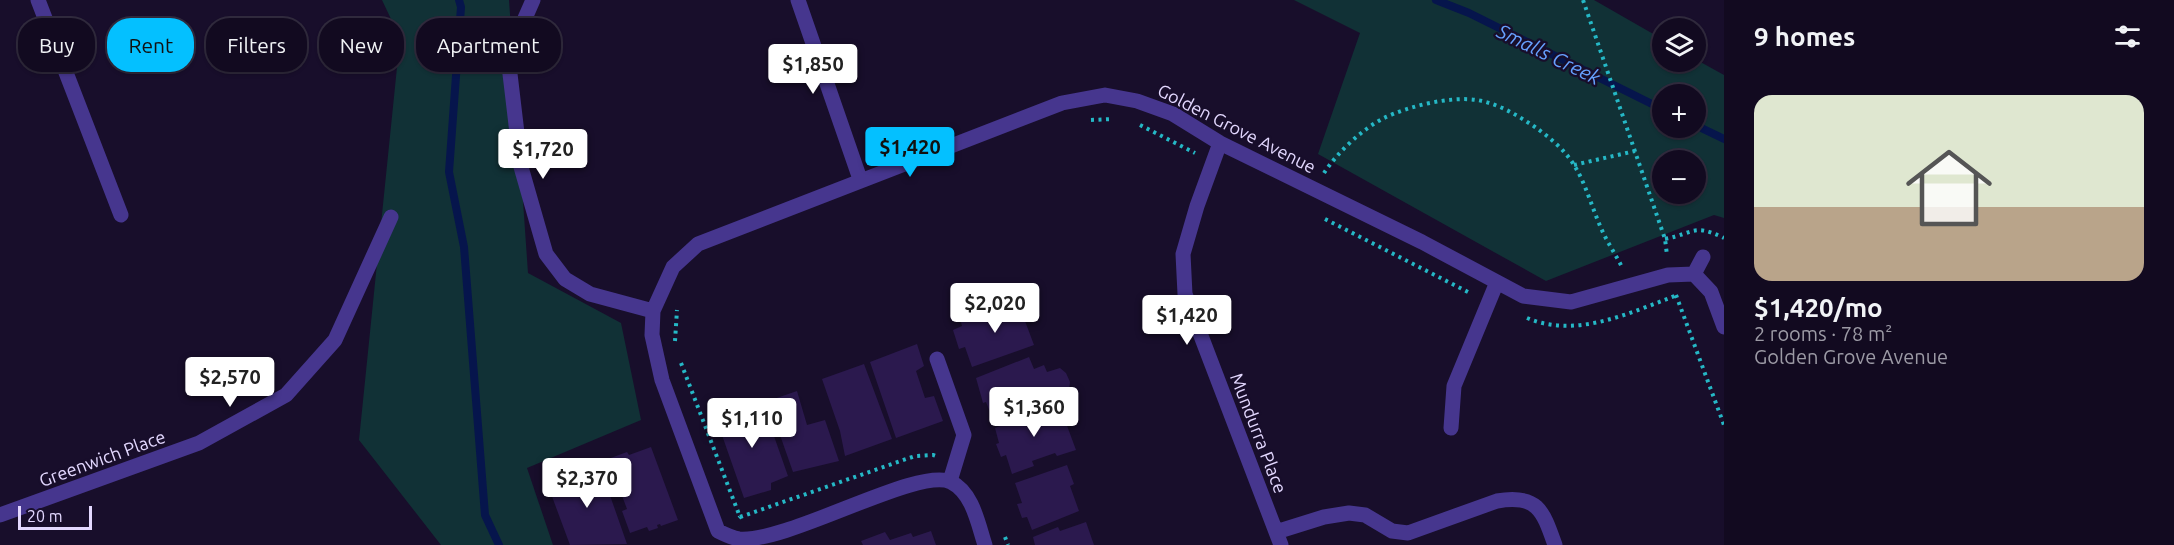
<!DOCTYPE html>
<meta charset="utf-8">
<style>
body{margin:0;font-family:Ubuntu,sans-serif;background:#1f182d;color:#f1f3f6;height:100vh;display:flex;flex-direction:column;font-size:22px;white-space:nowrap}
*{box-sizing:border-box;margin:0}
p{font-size:20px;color:#9c9aa5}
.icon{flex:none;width:33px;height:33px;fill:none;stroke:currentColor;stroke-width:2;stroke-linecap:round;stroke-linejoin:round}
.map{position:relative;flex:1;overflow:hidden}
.details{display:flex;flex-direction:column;background:#120a20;width:450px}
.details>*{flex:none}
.banner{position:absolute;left:18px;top:18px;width:570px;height:54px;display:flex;gap:12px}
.fabs{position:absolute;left:1652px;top:18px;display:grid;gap:12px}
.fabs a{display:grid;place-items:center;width:54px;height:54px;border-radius:50%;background:#120a20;box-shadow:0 2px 4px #0004,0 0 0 2px #312b3e;font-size:30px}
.scale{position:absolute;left:18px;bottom:15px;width:74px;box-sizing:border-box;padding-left:6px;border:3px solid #e3d8ff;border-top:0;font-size:16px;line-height:21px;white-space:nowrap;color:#e3d8ff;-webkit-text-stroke:4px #180e2b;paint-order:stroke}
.price{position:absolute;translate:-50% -51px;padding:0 14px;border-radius:6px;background:#fff;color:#222;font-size:20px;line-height:39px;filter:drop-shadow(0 2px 3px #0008)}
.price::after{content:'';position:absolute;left:50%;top:36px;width:18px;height:14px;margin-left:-9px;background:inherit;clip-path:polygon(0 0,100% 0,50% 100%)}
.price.on{background:#04c0ff;color:#111}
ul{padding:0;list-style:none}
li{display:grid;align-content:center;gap:12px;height:318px;padding:0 30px}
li+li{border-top:2px solid #312b3e}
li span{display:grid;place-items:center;height:186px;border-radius:18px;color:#555}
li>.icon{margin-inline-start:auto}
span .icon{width:108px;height:108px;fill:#fffc;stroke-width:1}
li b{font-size:26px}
h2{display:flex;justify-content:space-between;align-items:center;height:72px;padding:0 30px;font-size:26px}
.tag{padding:0 21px;border-radius:24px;background:#120a20;box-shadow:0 2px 4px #0004,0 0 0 2px #312b3e;font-size:21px;line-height:54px}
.tag.on{background:#04c0ff;color:#111}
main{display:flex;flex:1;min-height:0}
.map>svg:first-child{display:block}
.green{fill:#113136;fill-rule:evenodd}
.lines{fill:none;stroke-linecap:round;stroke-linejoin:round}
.stream{stroke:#06154c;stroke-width:8}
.building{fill:#2b194e}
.path{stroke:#25b8c6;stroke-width:4;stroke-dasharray:3 4.5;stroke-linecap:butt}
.minor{stroke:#46368e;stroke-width:15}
.labels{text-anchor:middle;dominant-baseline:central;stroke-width:4.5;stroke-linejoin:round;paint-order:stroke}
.street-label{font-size:18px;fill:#e3d8ff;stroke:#180e2b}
.water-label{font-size:20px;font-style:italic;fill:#66a1ff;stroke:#180e2b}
</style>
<main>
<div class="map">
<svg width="1724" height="545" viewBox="0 0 1724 545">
<rect width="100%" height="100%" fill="#180e2b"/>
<path class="green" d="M382,0H509L528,273L621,323L641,420L527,468L553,545H441L359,440L400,38Z
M1294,0H1594L1662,39V62H1695V59L1724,75V218L1714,215L1546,281L1318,154L1360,33ZM1662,94H1695V128H1662ZM1662,160H1695V194H1662Z"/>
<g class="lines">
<path class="stream" d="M459,0L461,7L449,172L464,247L485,515L499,545
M1436,0L1469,13L1662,109
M1695,125L1724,139"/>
</g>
<path class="building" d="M1017,301L1025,305L1028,314L1025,321L1034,345L972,367L965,347L959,349L953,330L962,326L961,322Z
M917,344L924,366L916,371L925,398L934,396L943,421L896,438L870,362Z
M1029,357L1034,369L1044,365L1047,372L1060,368L1066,373L1070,382L1069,390L1064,397L994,422L986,402L983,403L976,378Z
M864,364L892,439L845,456L840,431L822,379Z
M797,391L807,425L825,420L839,461L793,472L768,401Z
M762,402L788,476L771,483V490L744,498L716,418Z
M1059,404L1076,450L1057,456L1055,453L1032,461L1034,466L1012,474L1006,455L1001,457L996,444L999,443L995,428Z
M651,447L678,520L661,526L660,524L657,525L658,528L649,531L647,527L630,533L622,511L627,509L608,459L627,452L629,455Z
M599,464L627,544L570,545L547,483Z
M1067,465L1074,484L1070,486L1079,511L1032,530L1027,517L1022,518L1017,504L1022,503L1015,483Z
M1086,522L1094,545H1035L1033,537L1058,527L1060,531Z
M931,531L936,545H863L861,541L885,532L890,540L911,533L913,537Z"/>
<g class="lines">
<path class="path" d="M1583,0L1665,239L1667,255
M1091,120L1113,119
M1140,125L1195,153
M1574,165L1635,151
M1324,173C1337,153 1362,129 1384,118C1409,106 1450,96 1477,100C1499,104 1517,115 1535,127C1549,137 1565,150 1574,165C1586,184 1592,208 1601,228C1607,242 1616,255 1623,269
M1325,219L1468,292
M1665,239C1695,233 1693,223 1724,238
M1676,295L1724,425
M1527,318C1576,339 1629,313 1675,296
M675,341L677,310
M681,363L740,517L739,518
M740,517L915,456L933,455L939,457
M1005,537L1008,545"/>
<path class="minor" d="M38,0L121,215
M533,0L508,57L521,167L546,254L565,279L590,294L653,311
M798,0L860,179
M1220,143L1197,206L1183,254L1185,294L1281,545
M1694,274L1703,257
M937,359L964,435L950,481
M1451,428L1454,386L1497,282
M0,515L199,443L286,395L335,340L391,217
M1276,532L1324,517L1349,513L1365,515L1392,531L1408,533L1497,501C1538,494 1543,511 1555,545
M985,545C978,524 973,493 951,482C918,466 789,543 739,539C733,538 724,534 718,531L662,380L652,335L653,311L673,267L698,244L1062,103L1105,95L1137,101L1173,114L1220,143L1422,242L1523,296L1571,302L1668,275L1694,274L1711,292L1724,327"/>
</g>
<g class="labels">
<g class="street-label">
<text transform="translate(1237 128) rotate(27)">Golden Grove Avenue</text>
<text transform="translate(1259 433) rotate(69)">Mundurra Place</text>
<text transform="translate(102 458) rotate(-20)">Greenwich Place</text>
</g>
<g class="water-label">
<text transform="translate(1549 54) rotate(26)">Smalls Creek</text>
</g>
</g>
</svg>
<div class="fabs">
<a><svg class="icon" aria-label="layers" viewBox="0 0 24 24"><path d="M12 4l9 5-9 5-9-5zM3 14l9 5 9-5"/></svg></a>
<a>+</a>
<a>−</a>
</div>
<div class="scale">20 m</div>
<b class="price" style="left:813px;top:95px">$1,850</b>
<b class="price on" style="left:910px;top:178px">$1,420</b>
<b class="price" style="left:543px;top:180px">$1,720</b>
<b class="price" style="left:995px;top:334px">$2,020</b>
<b class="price" style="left:1187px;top:346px">$1,420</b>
<b class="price" style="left:230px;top:408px">$2,570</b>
<b class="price" style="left:1034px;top:438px">$1,360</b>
<b class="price" style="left:752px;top:449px">$1,110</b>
<b class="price" style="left:587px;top:509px">$2,370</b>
<div class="banner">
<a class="tag">Buy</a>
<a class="tag on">Rent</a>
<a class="tag">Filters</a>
<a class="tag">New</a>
<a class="tag">Apartment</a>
</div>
</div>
<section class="details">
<h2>9 homes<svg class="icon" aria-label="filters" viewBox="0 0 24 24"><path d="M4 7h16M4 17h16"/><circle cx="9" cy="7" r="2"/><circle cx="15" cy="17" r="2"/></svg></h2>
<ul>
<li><span style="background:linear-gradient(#dfe7d0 60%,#b9a48a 0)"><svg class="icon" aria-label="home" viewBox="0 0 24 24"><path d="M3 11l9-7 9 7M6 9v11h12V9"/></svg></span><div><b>$1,420/mo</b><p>2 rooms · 78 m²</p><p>Golden Grove Avenue</p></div></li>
</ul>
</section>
</main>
